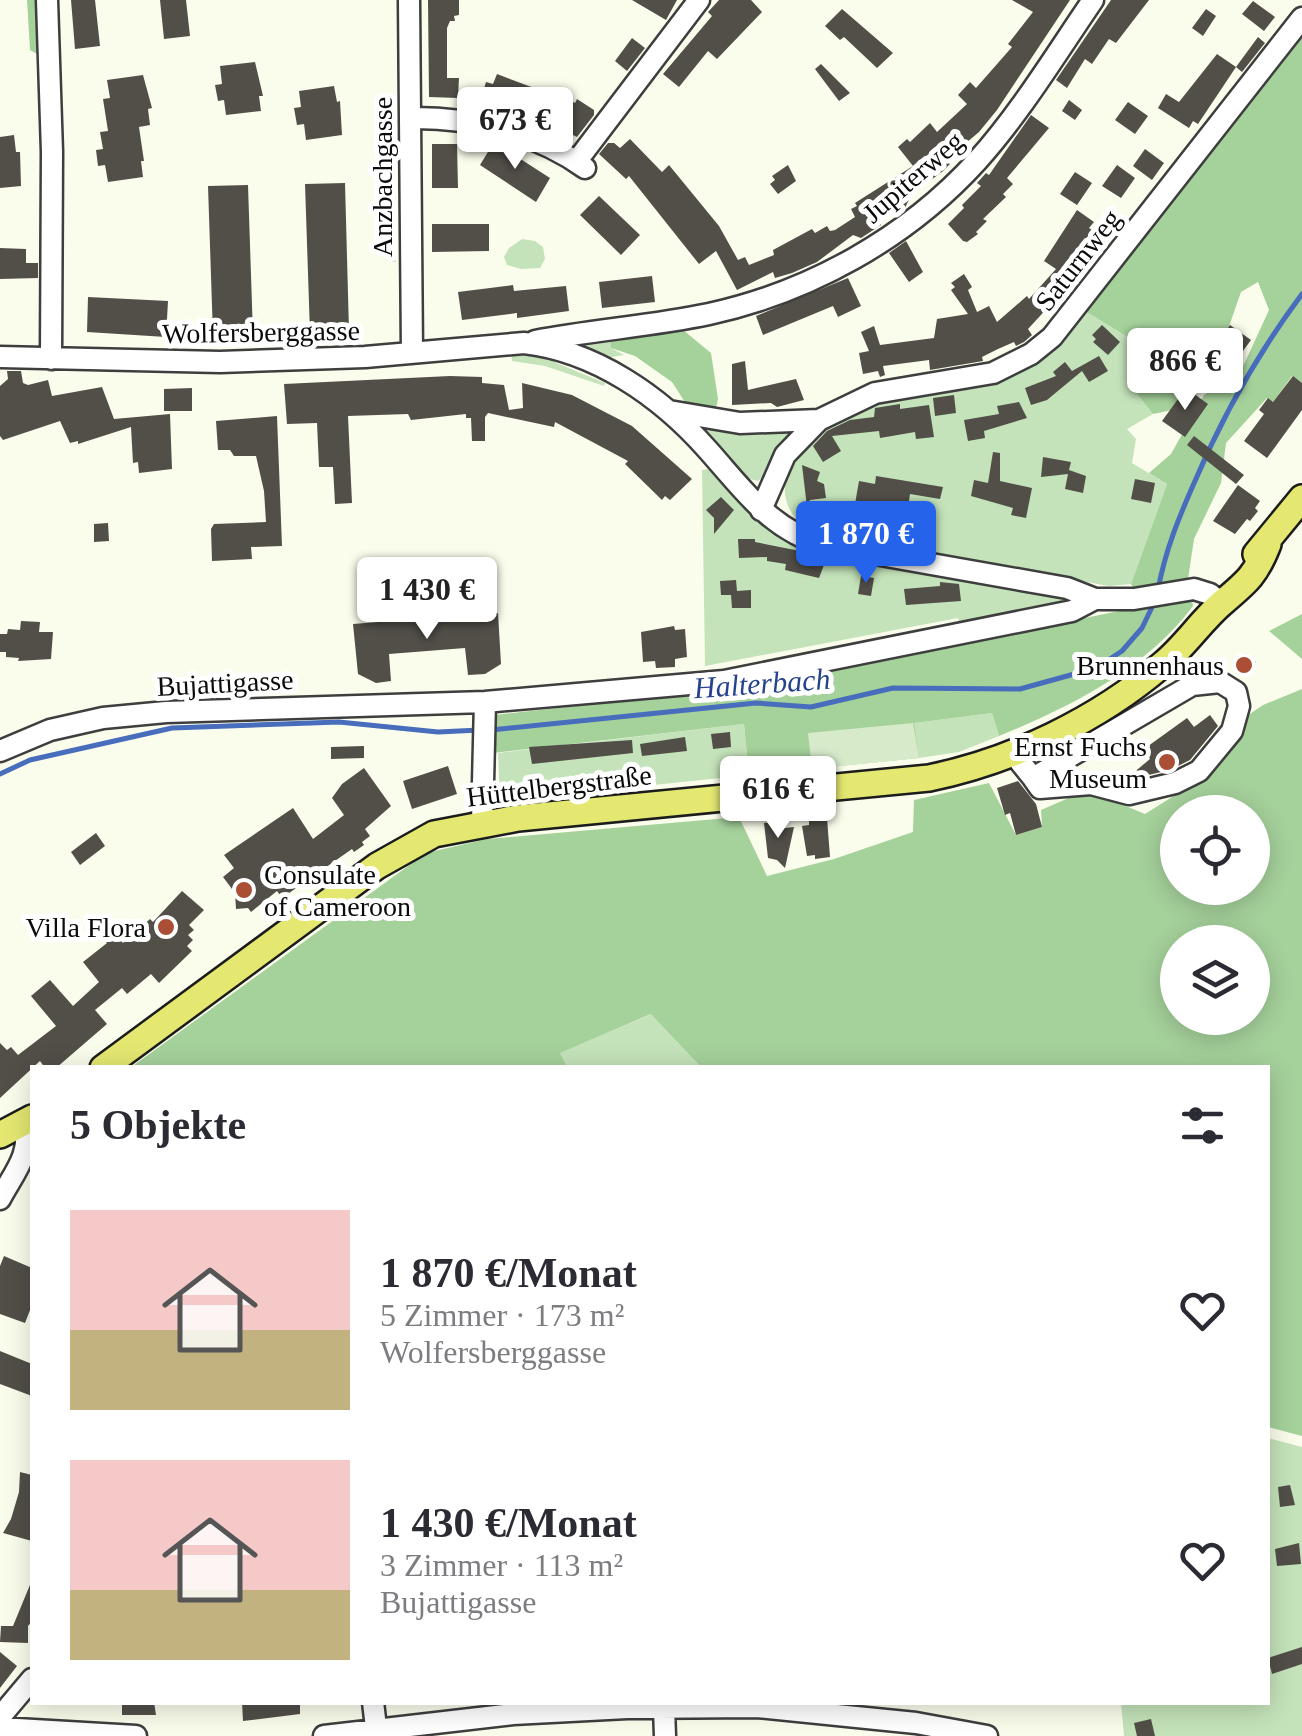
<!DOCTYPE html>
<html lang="de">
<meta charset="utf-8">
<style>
body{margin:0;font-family:Georgia,serif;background:#f2f2f3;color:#2b2b33;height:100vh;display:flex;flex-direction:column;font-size:38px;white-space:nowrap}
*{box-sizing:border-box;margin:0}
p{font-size:32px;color:#7c7c81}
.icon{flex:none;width:55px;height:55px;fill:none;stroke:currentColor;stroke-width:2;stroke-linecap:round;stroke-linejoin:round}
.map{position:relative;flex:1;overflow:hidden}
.panel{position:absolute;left:30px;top:1065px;width:1240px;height:640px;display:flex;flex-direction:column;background:#fff;border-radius:0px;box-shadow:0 5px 25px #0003}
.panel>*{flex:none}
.tools{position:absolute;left:1160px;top:795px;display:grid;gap:20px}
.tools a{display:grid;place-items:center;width:110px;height:110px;border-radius:50%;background:#fff;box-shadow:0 5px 25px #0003;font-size:50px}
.price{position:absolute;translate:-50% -85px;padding:0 22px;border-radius:10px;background:#fff;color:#222;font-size:32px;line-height:65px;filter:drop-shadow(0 2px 5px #0008)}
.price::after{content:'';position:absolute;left:50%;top:60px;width:30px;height:22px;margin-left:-15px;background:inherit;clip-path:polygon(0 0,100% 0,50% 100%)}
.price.on{background:#2563eb;color:#fff}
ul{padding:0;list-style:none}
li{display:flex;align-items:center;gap:30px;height:250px;padding:0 40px}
li span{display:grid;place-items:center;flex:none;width:280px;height:200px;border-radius:0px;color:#555}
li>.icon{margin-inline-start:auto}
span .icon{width:120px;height:120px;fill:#fffc;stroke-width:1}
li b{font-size:42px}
h2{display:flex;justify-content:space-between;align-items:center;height:120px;padding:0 40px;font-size:42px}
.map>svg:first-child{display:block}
.green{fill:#c4e3ba}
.forest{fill:#a5d19b;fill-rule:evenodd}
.pitch{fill:#d7ebcb}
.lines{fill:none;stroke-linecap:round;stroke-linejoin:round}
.stream{stroke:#476dbc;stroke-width:5}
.building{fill:#524f49}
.minor-casing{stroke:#3e3e3e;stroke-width:25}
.major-casing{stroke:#1c1c1c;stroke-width:30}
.minor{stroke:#fff;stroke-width:20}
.major{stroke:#e4e871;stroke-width:25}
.poi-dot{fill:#aa4f35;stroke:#fff;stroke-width:4}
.labels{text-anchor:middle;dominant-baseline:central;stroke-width:10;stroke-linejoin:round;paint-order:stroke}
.street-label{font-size:28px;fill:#0b0b0b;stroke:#fff}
.poi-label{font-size:28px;fill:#0b0b0b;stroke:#fff;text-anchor:end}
.water-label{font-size:30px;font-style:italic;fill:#25438d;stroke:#fff}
</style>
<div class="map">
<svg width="1302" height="1736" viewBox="0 0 1302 1736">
<rect width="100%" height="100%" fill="#fbfdec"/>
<path class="green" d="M395,154L396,262H392L391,155Z
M522,239L535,241L543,247L545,259L540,268L521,269L507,265L504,257L509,248Z
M1085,311L1157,355L1132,388L1153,414L1127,429L1136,439L1132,463L1167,484L1131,584L1109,586L823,535C803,528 787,515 785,493C777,405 992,368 1053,343C1066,338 1077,323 1085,311Z
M609,332L611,348L624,355L605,358L573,346L574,338Z
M521,351L554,358V362L605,383L604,386L545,366L512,361L511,353Z
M701,425L795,429C782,445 773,468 758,481L746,478L699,427Z
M715,468L773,530L1062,596V602L961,626L958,618L705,666L702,470Z
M992,713L999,736L959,752L919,758L913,723Z
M744,724L749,775L500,801L498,753Z
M652,1014L701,1067L540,1068L559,1053Z
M1268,1438L1302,1447V1736H1124L1121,1703L1268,1702Z"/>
<path class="forest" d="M27,0H37L39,55L30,50Z
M1302,33V383L1292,376L1273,402L1267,398L1226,443L1221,483L1194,539L1185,599L1192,600L1193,606C1146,669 1070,707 999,736L992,713L914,723L919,758L749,775L744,724L493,753L494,715L747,687L1129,609L1139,589H1134L1131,584L1167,484L1149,473L1171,454L1204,395L1240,373L1269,310L1258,282L1241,292L1219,355L1177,409L1153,414L1132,388L1157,355L1085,311Z
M677,325L711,353L718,399L715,412L688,407L672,382L635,356L611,348L609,332Z
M1302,614V659L1269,631Z
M1302,689V1436L1268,1427V1068L701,1067L651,1014L560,1053L567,1067L130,1068L426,853L487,839L739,817L767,876L834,859L913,832L914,800L989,783L1016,835L1042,827L1041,810L1087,790L1145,814L1215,770L1247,716L1263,705ZM1178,812H1252V888H1178ZM1178,942H1252V1018H1178Z"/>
<path class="pitch" d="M913,723L919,758L812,769L808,733Z"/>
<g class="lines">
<path class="stream" d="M1158,590C1165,551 1179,517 1195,481C1224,413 1258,353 1302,294
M491,730L756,703L811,707L893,688L1020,689L1096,668L1122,651L1142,628L1155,601
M0,774L30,760L172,728L339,722L438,732L480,730"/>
</g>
<path class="building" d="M71,0H95L100,46L75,49Z
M160,0H186L190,36L164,39Z
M428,0H459V15L454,16L455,21H450L447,28V78H459L458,98L429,97Z
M632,0H677L666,20Z
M719,0H751L762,12L717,59L708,51L679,87L663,74L712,16L708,12Z
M1012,0H1070L997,110L979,132L946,160L950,164L943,171L923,186L918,180L905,208L897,214L881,196V225L861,238L853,235L817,262L792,273L775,278L773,272L737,290L716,251L699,264L629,176L626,179L599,154L608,143H614L620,148L630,139L662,172L669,165L719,226L738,260L745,257L749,265L774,255L773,250L812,229L815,233L827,226L830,231L835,230L855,217L851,209L857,206L855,203L913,166L898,147L907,139L910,142L930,123L937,132L967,104L958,95L970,82L976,88L1012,47L1008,44L1033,12Z
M1111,0H1149L1116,43L1109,39L1092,64L1085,59L1067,88L1056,80Z
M1253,1L1275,17L1264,31L1242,14Z
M842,9L893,53L877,68L844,37L840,40L825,26Z
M1206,9L1216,16L1203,36L1192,28Z
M1258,37L1265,43L1242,72L1236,67Z
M632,38L645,48L627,71L615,61Z
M1217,54L1236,67L1198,124L1193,121L1189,128L1158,108L1166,94L1179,102Z
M255,62L263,96H259L261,111L226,115L224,100L218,101L215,85L222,84L220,66Z
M821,64L850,93L839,101L815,69Z
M497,74L534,88L555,100L562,96L575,103L577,99L594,110V115L577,137L573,135L570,139L523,114L486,105L490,98H481L486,82L493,84Z
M143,75L152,108L148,109L150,125L139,127L144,161H141L143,177L108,182L105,165L98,166L96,150L103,149L100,132L108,131L103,99L110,98L107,80Z
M334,86L337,102L340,101L342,135L306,140L304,124L297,125L294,108L301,107L299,91Z
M1069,100L1082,110L1075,120L1062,111Z
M1128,102L1148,116L1135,134L1115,120Z
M1031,115L1049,128L1007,178L1013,184L1003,194L1006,197L983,219L987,221L976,232L978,234L967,242L963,241L948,224L964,208L962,205L981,186L977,183L986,173L989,175Z
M14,135L16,152H20L21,186L0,188V137Z
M494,142L550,178L536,202L480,165Z
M432,144H457L458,188H432Z
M1145,149L1164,163L1152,180L1133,166Z
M788,165L796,181L778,194L770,184L775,180L772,176Z
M1117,165L1135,178L1121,198L1102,186Z
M1075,172L1092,183L1077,205L1060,194Z
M345,183L349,331L310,333L305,184Z
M248,185L253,335L213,336L208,186Z
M599,196L640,235L621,255L580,215Z
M1077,210L1094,222L1089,228L1104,238L1067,292L1064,290L1028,329L1032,335L1024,342L1016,346L1014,342L998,349L982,357L983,361L930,370L929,360L883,366L885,375L880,377L878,371L863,374L859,353L869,351L861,332L874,326L880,345L934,338L937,319L968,314L951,290L955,287L951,283L964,274L972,287L968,290L977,312L989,306L997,322L1027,296L1029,299L1056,269L1044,261Z
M432,224H489V251L432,252Z
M906,241L923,272L909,282L889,253Z
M0,248L26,249V263H38V278L0,279Z
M652,276L655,302L602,308L599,282Z
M848,278L861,306L838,317L833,306L763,335L756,316Z
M513,285L514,291L566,286L569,311L517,318V313L462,320L458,292Z
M88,297L168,301L166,337L87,332Z
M1102,325L1120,342L1108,355L1093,342L1096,339L1092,335Z
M1230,325L1251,340L1240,355L1220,340Z
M1099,356L1108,371L1089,382L1082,371L1047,400L1031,405L1025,388L1056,376L1053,372L1065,362L1072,371Z
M745,361L748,390L796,379L804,400L777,407L771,403L732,405V364Z
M7,371H21L23,383L28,385L48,380L52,396L102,387L114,419L170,414L172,469L139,473L138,462L133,463L131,427L78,444V441L70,443L60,421L3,440L0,436V386L8,379Z
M450,376L482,377V383L504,385L509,410L523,408L522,383L572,395L632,426L692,479L670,500L665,496L662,500L625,464L628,461L555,422L554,427L488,413L485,417V441H472L471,418H466V414L411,420L408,414L348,416L352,503L335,504L333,467H319L317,423L287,424L284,384Z
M1293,376L1302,383V410L1267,458L1244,441L1264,414L1259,410L1268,398L1273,402Z
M192,388V411H164V389Z
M1186,388L1208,404L1185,437L1162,421Z
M954,395L956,413L935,416L933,398Z
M1019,402L1027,418L984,431L985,438L968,441L964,420L999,414L997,406Z
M900,404V409L929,405L934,437L916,439L915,432L880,438L879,431L832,436L841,451L823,462L813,446L827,431L850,420L874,417L875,408Z
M277,416L282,546L251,547L252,559L212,561L211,529L214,524L266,522L264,491L256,456H234L230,450H218L216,421Z
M1194,436L1244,475L1236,484L1187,445Z
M993,452L1000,453V481L1032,488L1026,518L1011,515L1013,508L971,496L974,480L988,483Z
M1043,457L1071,462L1069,470L1086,476L1083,493L1065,489L1068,474L1041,477Z
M802,465L820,472L817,481L824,484L826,498L810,500L807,507Z
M876,476L943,487L940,499L910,494L909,501L855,504L859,481L875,484Z
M1135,479L1155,483L1151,503L1131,499Z
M1238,485L1260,501L1255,508L1258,511L1250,521L1247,519L1235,534L1213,521Z
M721,497L734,510L714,534V518L706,510Z
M829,519L881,525L879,538L827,530Z
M108,523L109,541L94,542V524Z
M738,539H755V542L800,551L803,558L824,565L819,578L785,570L786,564L767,561V557L739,558Z
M861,576L874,578L871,596L858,594Z
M736,580L737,591L751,590V608H732L731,595H721L720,581Z
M940,582L959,584L961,601L906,605L904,589L940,586Z
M498,613L501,664L485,674L468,675L465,648L389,654L391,681L376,683L358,674L353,624L391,621V616L398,615L410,619Z
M21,621L40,622L39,632H53L51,659L18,661L19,658L6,657V652H0V634H7L8,629L20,630Z
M674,626L675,630L685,629L687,657L675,659V667L656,668L655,661L643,662L641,632Z
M1246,653L1256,662L1244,676L1234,667Z
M1210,715L1218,726L1190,760L1170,770L1135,778L1132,774L1150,759L1144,749L1187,718L1194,727Z
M730,732L731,747L713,749L711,734Z
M685,737L687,751L642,756L640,744Z
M632,740L633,753L532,764L529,747Z
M364,746V758L331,759V747Z
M448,766L457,794L412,809L403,781Z
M364,768L391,806L365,829L370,836L362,842L364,845L354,852L352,849L282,898L277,891L251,912L248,908L236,909L235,893L223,877L234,868L224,855L293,808L313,839L344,815L332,798L342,784Z
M1018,781L1036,804L1042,827L1016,835L1010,813L1005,815L997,788Z
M827,818L830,857L815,859V855L807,856L802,826L809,825V820Z
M785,821V828L794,827L785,868L777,860L768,858L764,823Z
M96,833L105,846L80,865L71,852Z
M182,891L204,910L189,925L194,930L188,935L193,940L187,946L192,951L159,983L151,974L127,994L122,988L95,1010L107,1024L56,1068H45L40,1061L0,1098V1043L7,1050L11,1047L18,1055L56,1026L31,996L50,980L73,1006L99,982L83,962L107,943L102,938L112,930L123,943L150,919L153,922Z
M4,1256L32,1268V1305L25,1323L0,1314V1266Z
M0,1351L32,1364V1396L0,1384Z
M20,1472L32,1475V1541L3,1533L11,1519L19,1492Z
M1290,1485L1295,1505L1280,1507L1278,1487Z
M1299,1543L1301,1564L1277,1566L1275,1549Z
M32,1580V1621L28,1626V1643L0,1642L1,1626H13Z
M1302,1647V1664L1272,1674L1268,1658Z
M0,1652L17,1666L0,1688Z
M122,1702H154L156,1715H122Z
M242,1702H300V1714L243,1721Z
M1151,1719L1155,1736H1137L1134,1723Z"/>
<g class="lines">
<g class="minor-casing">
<path id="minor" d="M47,0L52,152L51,359
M409,0L412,353
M410,118C470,117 535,132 585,168
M576,162L699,0
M535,341C593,330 652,326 709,314C810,292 907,238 977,161C1021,112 1056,54 1093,0
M0,357L220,362L365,357L524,343C595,351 660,396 707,449C743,489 770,530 824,545L1067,588L1095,599
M669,411L740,423L819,420
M761,510L785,455L819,420L875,393L993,373L1031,354L1052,337L1302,18
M0,751L50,730L103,718L166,712L485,702L724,681L1072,611L1095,599H1134L1194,589L1210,594L1222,603
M1012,752L1033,778L1192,685L1220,682L1236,692L1239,706L1232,731L1199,771L1175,783L1129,794L1091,784L1040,788L1033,778
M482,823L485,702
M0,1199C13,1174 33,1153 24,1124
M373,1702L377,1736
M664,1708L665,1736
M0,1717L32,1679
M0,1728L136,1736
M324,1736L513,1714L627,1708L757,1707L916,1723L987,1736"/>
</g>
<g class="major-casing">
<path id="major" d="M1256,554L1302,498
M103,1068L377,866L434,834L518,818L929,778C1012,761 1098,720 1163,664C1185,646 1201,621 1222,603C1247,582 1256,575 1268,544
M0,1135L32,1118"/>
</g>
<use href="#minor" class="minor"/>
<use href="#major" class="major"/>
</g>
<g class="poi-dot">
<circle cx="1244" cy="665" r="10"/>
<circle cx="1167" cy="762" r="10"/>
<circle cx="244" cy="890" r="10"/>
<circle cx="166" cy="927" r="10"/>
</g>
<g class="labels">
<g class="street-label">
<text transform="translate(382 177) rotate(-90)">Anzbachgasse</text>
<text transform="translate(913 177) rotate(-41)">Jupiterweg</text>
<text transform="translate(1078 260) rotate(-52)">Saturnweg</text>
<text transform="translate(261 332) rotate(-1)">Wolfersberggasse</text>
<text transform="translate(225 683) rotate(-3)">Bujattigasse</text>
<text transform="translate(559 786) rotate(-7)">Hüttelbergstraße</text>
</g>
<g class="poi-label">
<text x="1224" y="665">Brunnenhaus</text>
<text x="1147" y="746">Ernst Fuchs<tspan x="1147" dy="32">Museum</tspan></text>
<text x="264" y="874" text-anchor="start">Consulate<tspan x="264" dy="32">of Cameroon</tspan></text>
<text x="146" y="927">Villa Flora</text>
</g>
<g class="water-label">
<text transform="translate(762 683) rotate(-4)">Halterbach</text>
</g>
</g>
</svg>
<div class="tools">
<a><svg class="icon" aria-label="locate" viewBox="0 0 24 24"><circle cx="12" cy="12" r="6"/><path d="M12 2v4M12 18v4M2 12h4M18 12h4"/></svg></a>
<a><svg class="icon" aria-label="layers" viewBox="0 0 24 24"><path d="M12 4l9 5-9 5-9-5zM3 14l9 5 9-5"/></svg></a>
</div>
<b class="price" style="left:515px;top:172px">673 €</b>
<b class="price" style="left:1185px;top:413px">866 €</b>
<b class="price on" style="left:866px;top:586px">1 870 €</b>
<b class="price" style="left:427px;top:642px">1 430 €</b>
<b class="price" style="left:778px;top:841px">616 €</b>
<section class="panel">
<h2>5 Objekte<svg class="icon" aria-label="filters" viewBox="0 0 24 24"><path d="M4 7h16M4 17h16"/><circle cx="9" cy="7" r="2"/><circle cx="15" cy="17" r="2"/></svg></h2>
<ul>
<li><span style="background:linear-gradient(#f6c9c9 60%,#c2b280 0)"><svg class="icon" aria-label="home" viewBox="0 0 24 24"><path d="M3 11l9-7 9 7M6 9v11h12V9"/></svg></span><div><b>1 870 €/Monat</b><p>5 Zimmer · 173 m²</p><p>Wolfersberggasse</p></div><svg class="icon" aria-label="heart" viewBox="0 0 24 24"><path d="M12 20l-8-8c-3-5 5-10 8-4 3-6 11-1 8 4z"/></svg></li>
<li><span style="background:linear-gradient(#f6c9c9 65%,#c2b280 0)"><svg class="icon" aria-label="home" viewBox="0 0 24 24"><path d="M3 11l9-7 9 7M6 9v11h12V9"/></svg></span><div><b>1 430 €/Monat</b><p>3 Zimmer · 113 m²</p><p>Bujattigasse</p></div><svg class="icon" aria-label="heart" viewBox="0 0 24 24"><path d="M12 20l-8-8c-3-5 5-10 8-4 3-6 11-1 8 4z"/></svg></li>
</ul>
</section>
</div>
